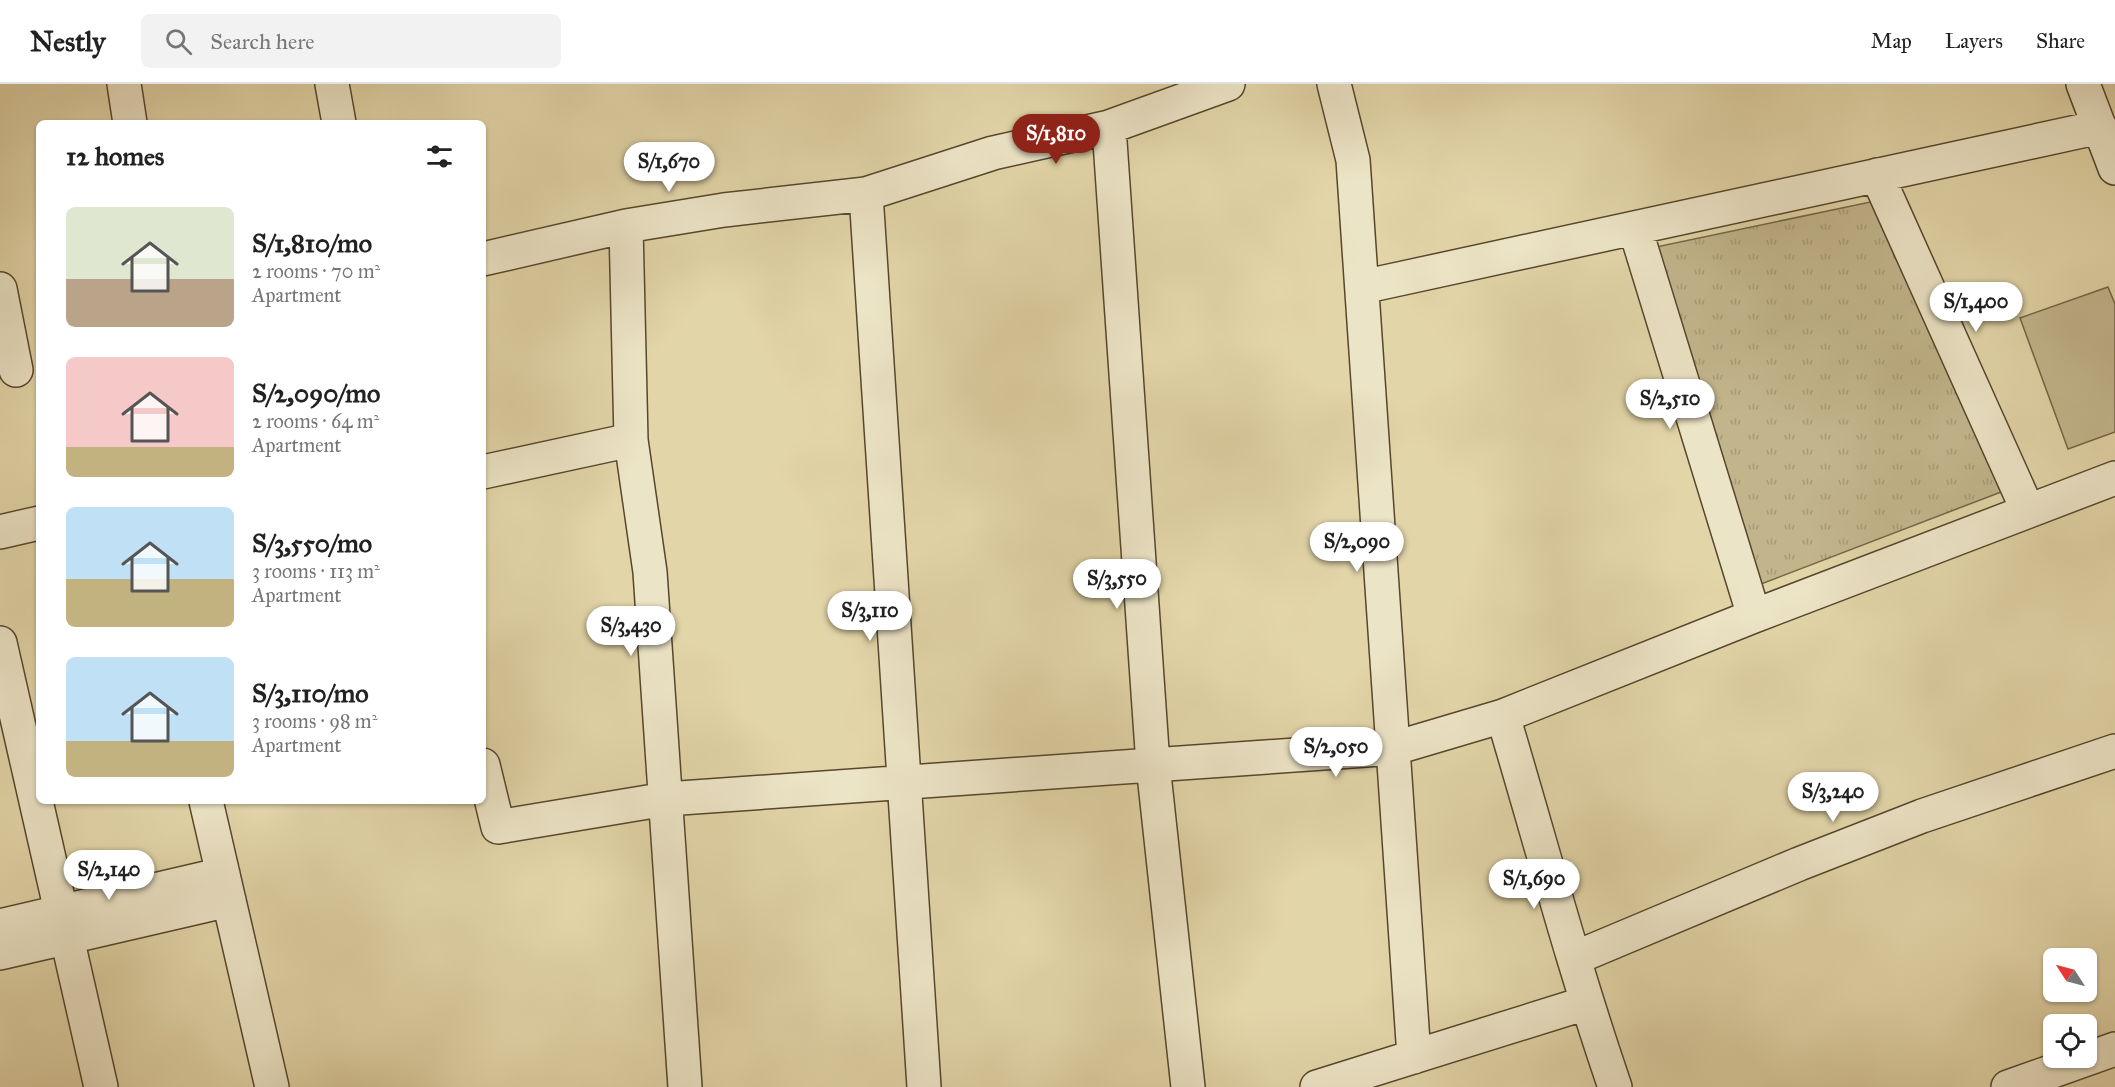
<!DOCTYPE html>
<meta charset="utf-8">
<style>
body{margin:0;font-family:"IM FELL Great Primer",serif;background:#f2f2f2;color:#222;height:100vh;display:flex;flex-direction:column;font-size:22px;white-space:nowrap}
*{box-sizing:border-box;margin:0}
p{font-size:20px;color:#767676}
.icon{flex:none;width:33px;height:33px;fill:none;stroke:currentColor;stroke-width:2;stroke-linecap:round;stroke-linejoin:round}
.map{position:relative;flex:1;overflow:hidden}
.side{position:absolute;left:36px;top:36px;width:450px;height:684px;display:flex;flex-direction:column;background:#fff;border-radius:9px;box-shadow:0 2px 4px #0004}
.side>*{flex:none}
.needle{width:39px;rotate:306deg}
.controls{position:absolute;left:2043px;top:864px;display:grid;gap:12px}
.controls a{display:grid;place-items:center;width:54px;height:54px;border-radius:9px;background:#fff;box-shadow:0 2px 4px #0004;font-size:30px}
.price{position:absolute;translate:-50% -51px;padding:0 14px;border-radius:21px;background:#fff;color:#222;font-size:20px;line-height:39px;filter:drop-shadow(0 2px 3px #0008)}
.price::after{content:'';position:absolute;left:50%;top:36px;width:18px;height:14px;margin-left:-9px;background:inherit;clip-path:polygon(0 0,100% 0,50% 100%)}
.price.on{background:#8f2418;color:#fff}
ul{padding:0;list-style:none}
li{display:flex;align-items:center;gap:18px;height:150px;padding:0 30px}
li span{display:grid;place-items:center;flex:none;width:168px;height:120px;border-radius:9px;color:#555}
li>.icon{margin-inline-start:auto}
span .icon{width:72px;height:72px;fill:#fffc;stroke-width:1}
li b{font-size:26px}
h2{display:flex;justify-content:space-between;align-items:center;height:72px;padding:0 30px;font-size:26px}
header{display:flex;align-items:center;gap:36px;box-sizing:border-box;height:84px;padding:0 30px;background:#fff;border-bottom:2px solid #e0e0e0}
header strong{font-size:28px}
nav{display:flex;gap:33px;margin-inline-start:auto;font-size:21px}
.search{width:420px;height:54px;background:#f2f2f2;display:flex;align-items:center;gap:15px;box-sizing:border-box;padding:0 21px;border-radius:9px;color:#767676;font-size:22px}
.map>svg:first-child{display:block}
.park{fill:url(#park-tufts);stroke:#756648;stroke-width:1.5}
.pitch{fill:#c2b58c;stroke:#756648;stroke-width:1.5}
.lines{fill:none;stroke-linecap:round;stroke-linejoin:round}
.minor-casing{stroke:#56472d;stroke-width:36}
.minor{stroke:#ece4c6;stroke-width:33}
</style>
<header>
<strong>Nestly</strong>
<div class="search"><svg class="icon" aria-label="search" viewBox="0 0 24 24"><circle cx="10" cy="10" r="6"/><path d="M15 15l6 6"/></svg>Search here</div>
<nav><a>Map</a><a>Layers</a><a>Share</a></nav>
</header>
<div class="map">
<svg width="2115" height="1003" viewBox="0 0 2115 1003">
<defs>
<pattern id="park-tufts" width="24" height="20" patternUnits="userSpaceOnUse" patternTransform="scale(1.5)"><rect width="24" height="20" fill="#c2b58c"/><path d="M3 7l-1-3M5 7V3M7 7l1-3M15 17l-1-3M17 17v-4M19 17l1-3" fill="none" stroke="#a79b77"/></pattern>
</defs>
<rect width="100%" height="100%" fill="#e2d5a8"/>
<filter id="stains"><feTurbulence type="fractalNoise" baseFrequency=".00333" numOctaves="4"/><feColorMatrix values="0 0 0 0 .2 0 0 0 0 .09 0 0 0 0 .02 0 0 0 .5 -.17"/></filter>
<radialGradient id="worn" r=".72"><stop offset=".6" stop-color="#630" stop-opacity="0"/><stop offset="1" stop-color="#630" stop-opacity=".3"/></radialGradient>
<path class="park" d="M1875,117L2001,408L1761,500L1656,163Z"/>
<path class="pitch" d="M2108,203L2115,220V348L2068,365L2020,234Z"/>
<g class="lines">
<g class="minor-casing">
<path id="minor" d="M124,0L130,39
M332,0L339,39
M1334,0L1353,76L1414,973
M2083,0L2115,84
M1109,43L1153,681L1188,1003
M1877,91L2028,427
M866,110L924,1003
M626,142L631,356L650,488L685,1003
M1635,144L1754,532
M483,175L626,142L724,126L866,110L993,69L1109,43L1228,0
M1362,203L2100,43
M0,205L16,286
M483,388L631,356
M0,448L39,439
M0,559L101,1003
M1503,632C1540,756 1573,881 1615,1003
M483,681L498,743L666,715L1395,664L1503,632L1754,532L2115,394
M206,717L272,1003
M0,842L223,790
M0,869L229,816
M1575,874L1799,780L1922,732L2115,667
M1317,1003L1586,919
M2008,1003L2115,965"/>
</g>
<use href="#minor" class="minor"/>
</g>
<rect width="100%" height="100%" filter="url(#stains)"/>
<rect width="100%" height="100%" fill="url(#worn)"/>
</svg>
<div class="controls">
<a><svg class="needle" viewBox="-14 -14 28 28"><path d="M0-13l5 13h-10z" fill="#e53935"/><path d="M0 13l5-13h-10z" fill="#767676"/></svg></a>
<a><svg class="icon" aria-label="locate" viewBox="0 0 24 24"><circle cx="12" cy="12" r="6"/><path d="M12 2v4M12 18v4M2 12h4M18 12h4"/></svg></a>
</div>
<b class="price on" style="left:1056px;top:81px">S/1,810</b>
<b class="price" style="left:669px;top:109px">S/1,670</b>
<b class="price" style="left:1976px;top:249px">S/1,400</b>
<b class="price" style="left:1670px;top:346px">S/2,510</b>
<b class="price" style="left:1357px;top:489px">S/2,090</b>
<b class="price" style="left:1117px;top:526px">S/3,550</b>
<b class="price" style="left:870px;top:558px">S/3,110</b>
<b class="price" style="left:631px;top:573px">S/3,430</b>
<b class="price" style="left:1336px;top:694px">S/2,050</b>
<b class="price" style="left:1833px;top:739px">S/3,240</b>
<b class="price" style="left:109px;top:817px">S/2,140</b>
<b class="price" style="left:1534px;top:826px">S/1,690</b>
<section class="side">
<h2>12 homes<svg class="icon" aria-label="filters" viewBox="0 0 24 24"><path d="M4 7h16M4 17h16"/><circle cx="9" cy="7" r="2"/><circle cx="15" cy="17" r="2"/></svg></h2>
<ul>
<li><span style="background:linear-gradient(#dfe7d0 60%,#b9a48a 0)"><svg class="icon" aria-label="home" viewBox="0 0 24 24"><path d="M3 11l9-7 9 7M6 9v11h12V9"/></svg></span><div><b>S/1,810/mo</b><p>2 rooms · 70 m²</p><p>Apartment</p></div></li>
<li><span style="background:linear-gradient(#f6c9c9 75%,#c2b280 0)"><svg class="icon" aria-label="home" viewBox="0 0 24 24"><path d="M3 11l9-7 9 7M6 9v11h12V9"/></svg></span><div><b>S/2,090/mo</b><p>2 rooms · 64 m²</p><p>Apartment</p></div></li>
<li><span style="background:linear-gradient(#bfe0f5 60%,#c2b280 0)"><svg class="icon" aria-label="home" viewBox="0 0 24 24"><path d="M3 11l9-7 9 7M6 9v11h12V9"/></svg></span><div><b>S/3,550/mo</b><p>3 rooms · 113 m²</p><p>Apartment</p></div></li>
<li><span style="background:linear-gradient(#bfe0f5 70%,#c2b280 0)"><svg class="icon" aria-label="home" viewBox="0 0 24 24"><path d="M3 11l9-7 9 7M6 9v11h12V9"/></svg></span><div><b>S/3,110/mo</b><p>3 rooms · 98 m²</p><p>Apartment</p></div></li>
</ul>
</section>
</div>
